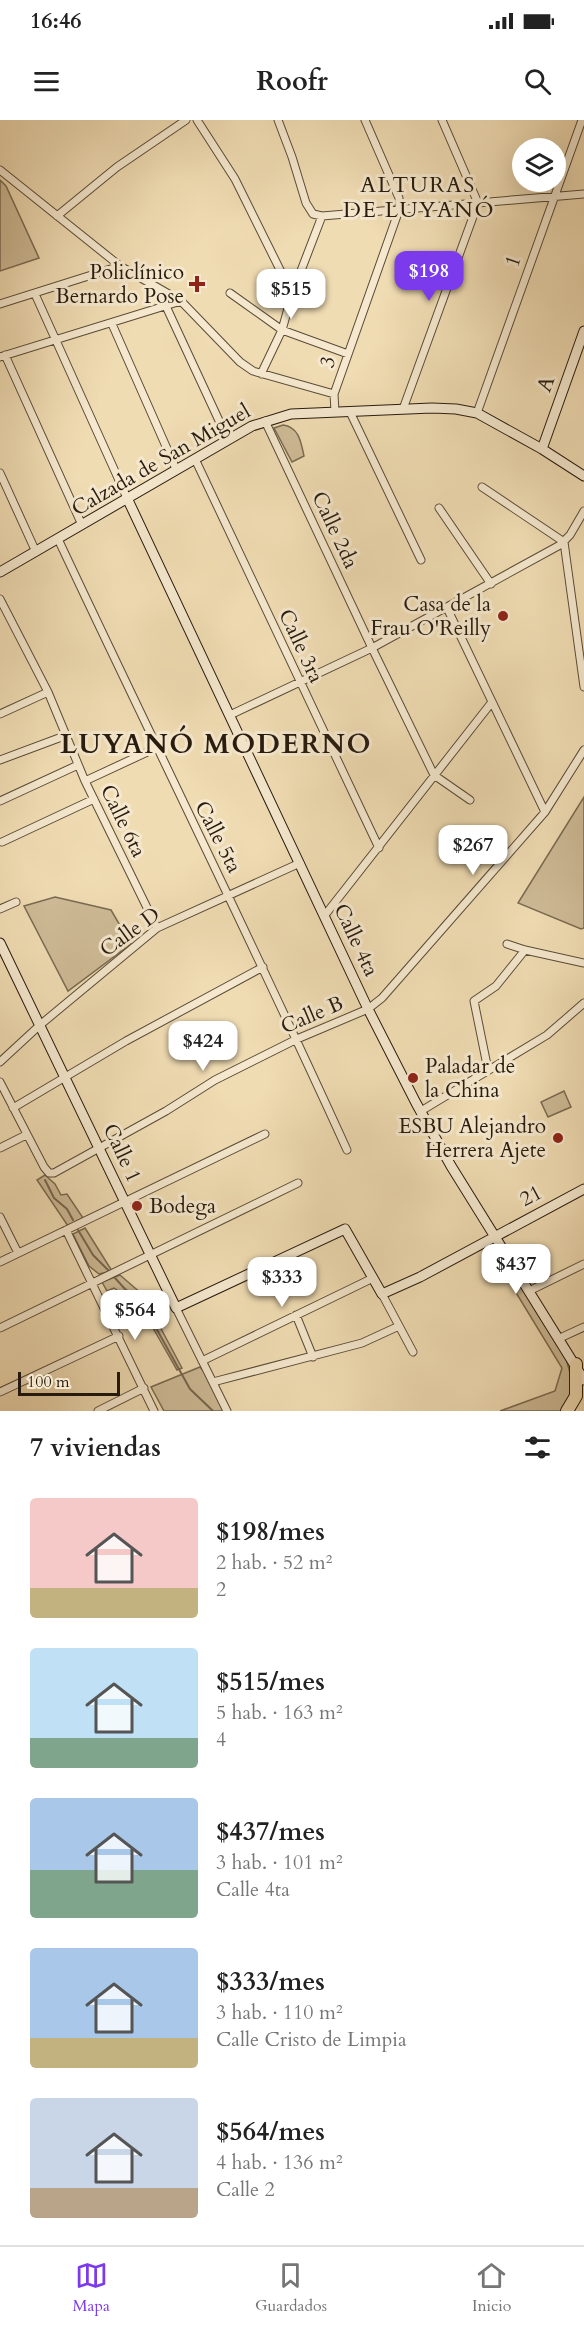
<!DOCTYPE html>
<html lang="es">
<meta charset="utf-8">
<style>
body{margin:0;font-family:Cardo,serif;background:#f2f2f2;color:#222;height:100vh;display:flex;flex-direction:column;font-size:22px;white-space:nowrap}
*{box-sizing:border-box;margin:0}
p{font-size:20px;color:#767676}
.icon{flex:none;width:33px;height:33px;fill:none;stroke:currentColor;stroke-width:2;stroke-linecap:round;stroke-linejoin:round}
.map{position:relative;height:1291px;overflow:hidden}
.drawer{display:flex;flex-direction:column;background:#fff;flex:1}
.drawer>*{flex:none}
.fabs{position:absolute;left:512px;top:18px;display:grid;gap:12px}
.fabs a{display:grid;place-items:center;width:54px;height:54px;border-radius:50%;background:#fff;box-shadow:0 6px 24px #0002;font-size:30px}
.scale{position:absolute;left:18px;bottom:15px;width:102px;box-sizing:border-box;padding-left:6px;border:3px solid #271b0e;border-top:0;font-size:16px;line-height:21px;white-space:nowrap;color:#271b0e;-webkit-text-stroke:4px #f5e8ce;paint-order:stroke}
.price{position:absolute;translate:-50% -51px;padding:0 14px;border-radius:12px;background:#fff;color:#222;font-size:20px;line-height:39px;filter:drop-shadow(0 2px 3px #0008)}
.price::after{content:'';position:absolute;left:50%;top:36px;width:18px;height:14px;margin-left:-9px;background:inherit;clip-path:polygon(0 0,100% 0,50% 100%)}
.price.on{background:#7c3aed;color:#fff}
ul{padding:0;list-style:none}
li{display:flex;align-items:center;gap:18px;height:150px;padding:0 30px}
li span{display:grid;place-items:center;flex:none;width:168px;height:120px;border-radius:6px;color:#555}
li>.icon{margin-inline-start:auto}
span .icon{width:72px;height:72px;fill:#fffc;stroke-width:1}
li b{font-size:26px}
h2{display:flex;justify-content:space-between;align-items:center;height:72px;padding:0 30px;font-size:26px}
.status{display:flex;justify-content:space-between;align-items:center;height:42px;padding:0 30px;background:#fff;direction:ltr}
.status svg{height:16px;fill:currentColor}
header{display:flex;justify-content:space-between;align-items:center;height:78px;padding:0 30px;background:#fff;font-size:27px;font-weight:700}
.tabs{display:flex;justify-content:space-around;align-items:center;height:84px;border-top:2px solid #e0e0e0;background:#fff;font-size:16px;color:#767676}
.tabs a{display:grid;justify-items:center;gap:3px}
.tabs .on{color:#7c3aed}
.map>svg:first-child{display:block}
.grass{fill:#cebb97;stroke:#7a6b52;stroke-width:1.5}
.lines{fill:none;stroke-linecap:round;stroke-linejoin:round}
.stream{stroke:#77674f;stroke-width:2}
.street-casing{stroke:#594b37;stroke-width:9}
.secondary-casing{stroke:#271b0e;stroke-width:11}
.highway-casing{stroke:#271b0e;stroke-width:14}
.street{stroke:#f5e8ce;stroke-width:7}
.secondary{stroke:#f5e8ce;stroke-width:9}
.highway{stroke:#f0dcb3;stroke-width:12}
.poi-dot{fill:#8f2418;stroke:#f5e8ce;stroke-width:2}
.labels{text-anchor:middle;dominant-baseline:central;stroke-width:6;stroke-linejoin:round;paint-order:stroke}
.street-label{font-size:21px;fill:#271b0e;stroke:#f5e8ce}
.poi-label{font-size:21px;fill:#271b0e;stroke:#f5e8ce;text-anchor:end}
.neighbourhood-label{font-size:22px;letter-spacing:1.5px;fill:#271b0e;stroke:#f5e8ce}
.district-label{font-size:27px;font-weight:bold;letter-spacing:1.5px;fill:#271b0e;stroke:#f5e8ce}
</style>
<div class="status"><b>16:46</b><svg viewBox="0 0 49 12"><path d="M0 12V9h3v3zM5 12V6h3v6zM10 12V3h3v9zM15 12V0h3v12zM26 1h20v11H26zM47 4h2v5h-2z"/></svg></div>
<header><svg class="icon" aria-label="menu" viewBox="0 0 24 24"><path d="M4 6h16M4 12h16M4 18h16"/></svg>Roofr<svg class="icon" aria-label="search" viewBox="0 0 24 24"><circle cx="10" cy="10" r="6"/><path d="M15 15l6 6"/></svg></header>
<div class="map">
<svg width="584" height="1291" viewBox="0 0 584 1291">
<rect width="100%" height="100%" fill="#f0dcb3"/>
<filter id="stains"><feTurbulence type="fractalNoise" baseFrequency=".00333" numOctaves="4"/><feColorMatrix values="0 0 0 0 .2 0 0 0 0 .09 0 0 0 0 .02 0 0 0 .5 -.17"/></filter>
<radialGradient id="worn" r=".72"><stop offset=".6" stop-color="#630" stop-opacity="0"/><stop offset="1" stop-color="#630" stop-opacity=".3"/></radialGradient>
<path class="grass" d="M0,60L6,66L39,138L0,151Z
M283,305C299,307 301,322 304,336L292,342L274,308Z
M584,677V808L581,809L518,783Z
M55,777L111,790L131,824L68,871L24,786Z
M564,971L571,987L548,997L541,982Z
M45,1055L55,1064L61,1075L67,1074L83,1098L68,1106L37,1060Z
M85,1108L112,1151L99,1154L89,1146L73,1114Z
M496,1128L563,1231C572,1255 576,1268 564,1291H500L555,1271L562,1248L490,1130Z
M120,1155L143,1175L182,1248L177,1250L141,1187L114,1168L107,1171L102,1162Z
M200,1247L213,1262L227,1291H164L151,1267Z"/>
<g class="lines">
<path class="stream" d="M45,1060L54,1078L67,1089L73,1100
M78,1110L93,1135L108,1150
M115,1158L125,1169L141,1181L190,1269L213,1291"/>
<g class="street-casing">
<path id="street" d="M197,0L235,59L292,174
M278,0L292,37L306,83L313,94L322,96L584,74
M0,50L120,146L181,181L240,242L253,251L334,274
M57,96L117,47L186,0
M158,169L228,320
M230,173L282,210L348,234
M35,174L127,378
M0,184L120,146
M112,204L176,349
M5,235L82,405
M0,237L181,181
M261,254L282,210L292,174L322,96
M403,289L478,83L442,0
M335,292L334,274L399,90V78L365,0
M350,292L421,440
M477,293L582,0
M265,301L372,528L434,655L470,680
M195,339L379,728
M0,353L36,432
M482,367L564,422L584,567
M439,388L491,464
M58,419C154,623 254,825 347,1030
M0,479L48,572L85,661L157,808
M447,488L545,692
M0,594L48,572
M230,595L372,528L560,425L570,415L584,391
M0,640L67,615
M85,661L156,628
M0,681L78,645
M2,722L94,679
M0,789L16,782
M325,795L492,582
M507,824L525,830L584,843
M0,942L40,905L157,808L300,743
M488,950L474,881L496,866L525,830
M0,962L44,1047L49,1053H54L166,991L215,960L297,919L368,889L382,878L545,692L584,630
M13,988L126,921L263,847
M421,991L547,915L584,883
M0,1028L26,1015
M0,1097L18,1133
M66,1110L154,1291
M0,1142L265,1014
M529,1171L584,1144
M382,1174L413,1232
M176,1188L227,1291
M296,1195L313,1237
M0,1208L298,1063
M560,1218L584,1207
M202,1241L373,1158
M213,1262L362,1223L399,1206
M0,1272L119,1216
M98,1291L144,1268"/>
</g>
<g class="secondary-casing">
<path id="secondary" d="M542,329L584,211
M127,378L368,889L416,983L451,1046L584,1260
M0,452L252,306L291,294L432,288L456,289L477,293L542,329L584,356
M0,823L176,1188L345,1109L382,1174L420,1157L584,1069"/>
</g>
<g class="highway-casing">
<path id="highway" d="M567,1291L576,1276V1244"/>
</g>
<use href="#street" class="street"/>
<use href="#secondary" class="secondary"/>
<use href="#highway" class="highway"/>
</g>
<g class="poi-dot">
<path d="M194 155h6v6h6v6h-6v6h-6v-6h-6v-6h6z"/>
<circle cx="503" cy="496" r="6"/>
<circle cx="413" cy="958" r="6"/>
<circle cx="558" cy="1018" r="6"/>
<circle cx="137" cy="1086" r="6"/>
</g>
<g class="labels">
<g class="street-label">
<text transform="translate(513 141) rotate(-71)">1</text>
<text transform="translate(328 242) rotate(-72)">3</text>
<text transform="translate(546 264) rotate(-70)">A</text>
<text transform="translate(161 340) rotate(-30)">Calzada de San Miguel</text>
<text transform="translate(335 410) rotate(65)">Calle 2da</text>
<text transform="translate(301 526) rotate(65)">Calle 3ra</text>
<text transform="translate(123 701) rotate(64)">Calle 6ta</text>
<text transform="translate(218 717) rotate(63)">Calle 5ta</text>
<text transform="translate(130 812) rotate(-36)">Calle D</text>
<text transform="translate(356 820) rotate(65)">Calle 4ta</text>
<text transform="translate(312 895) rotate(-23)">Calle B</text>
<text transform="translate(122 1033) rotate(65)">Calle 1</text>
<text transform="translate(531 1076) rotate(-28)">21</text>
</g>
<g class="poi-label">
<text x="184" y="152">Policlínico<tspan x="184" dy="24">Bernardo Pose</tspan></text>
<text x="491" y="484">Casa de la<tspan x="491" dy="24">Frau O'Reilly</tspan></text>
<text x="425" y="946" text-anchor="start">Paladar de<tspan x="425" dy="24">la China</tspan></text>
<text x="546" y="1006">ESBU Alejandro<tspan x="546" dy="24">Herrera Ajete</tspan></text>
<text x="149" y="1086" text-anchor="start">Bodega</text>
</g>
<g class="neighbourhood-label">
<text x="418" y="65">ALTURAS<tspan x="418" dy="25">DE LUYANÓ</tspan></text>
</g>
<g class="district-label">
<text x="216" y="624">LUYANÓ MODERNO</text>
</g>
</g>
<rect width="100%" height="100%" filter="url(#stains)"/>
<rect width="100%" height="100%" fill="url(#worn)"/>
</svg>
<div class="fabs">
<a><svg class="icon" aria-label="layers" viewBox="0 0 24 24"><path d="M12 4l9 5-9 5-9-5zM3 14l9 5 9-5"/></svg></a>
</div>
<div class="scale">100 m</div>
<b class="price on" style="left:429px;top:182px">$198</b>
<b class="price" style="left:291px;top:200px">$515</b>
<b class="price" style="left:473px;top:756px">$267</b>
<b class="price" style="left:203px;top:952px">$424</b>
<b class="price" style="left:516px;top:1175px">$437</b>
<b class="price" style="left:282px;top:1188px">$333</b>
<b class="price" style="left:135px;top:1221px">$564</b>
</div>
<section class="drawer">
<h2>7 viviendas<svg class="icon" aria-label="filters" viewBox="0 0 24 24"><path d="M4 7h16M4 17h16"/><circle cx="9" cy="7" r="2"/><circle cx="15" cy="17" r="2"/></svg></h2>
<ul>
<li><span style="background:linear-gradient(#f6c9c9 75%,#c2b280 0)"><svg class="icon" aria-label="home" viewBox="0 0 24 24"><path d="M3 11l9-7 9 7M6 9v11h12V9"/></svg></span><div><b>$198/mes</b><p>2 hab. · 52 m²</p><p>2</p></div></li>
<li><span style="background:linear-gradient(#bfe0f5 75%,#7fa58c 0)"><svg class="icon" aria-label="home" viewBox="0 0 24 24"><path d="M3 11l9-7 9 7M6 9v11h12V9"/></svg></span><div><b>$515/mes</b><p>5 hab. · 163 m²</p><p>4</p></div></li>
<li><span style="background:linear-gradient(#a9c7e8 60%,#7fa58c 0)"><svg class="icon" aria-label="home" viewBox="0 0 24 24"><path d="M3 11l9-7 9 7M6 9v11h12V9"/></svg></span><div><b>$437/mes</b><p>3 hab. · 101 m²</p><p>Calle 4ta</p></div></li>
<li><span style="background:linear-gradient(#a9c7e8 75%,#c2b280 0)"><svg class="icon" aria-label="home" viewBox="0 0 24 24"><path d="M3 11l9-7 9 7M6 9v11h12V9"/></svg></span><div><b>$333/mes</b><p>3 hab. · 110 m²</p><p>Calle Cristo de Limpia</p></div></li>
<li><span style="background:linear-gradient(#c9d6e8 75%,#b9a48a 0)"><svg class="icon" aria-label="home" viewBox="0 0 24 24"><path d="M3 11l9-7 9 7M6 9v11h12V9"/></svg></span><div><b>$564/mes</b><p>4 hab. · 136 m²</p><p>Calle 2</p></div></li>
</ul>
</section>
<nav class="tabs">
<a class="on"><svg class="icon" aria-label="map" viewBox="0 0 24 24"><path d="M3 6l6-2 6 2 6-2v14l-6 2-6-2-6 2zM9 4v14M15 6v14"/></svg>Mapa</a>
<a><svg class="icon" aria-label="saved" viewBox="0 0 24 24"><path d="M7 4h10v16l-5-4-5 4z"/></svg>Guardados</a>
<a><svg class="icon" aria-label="home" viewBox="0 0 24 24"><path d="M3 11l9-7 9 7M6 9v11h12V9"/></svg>Inicio</a>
</nav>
